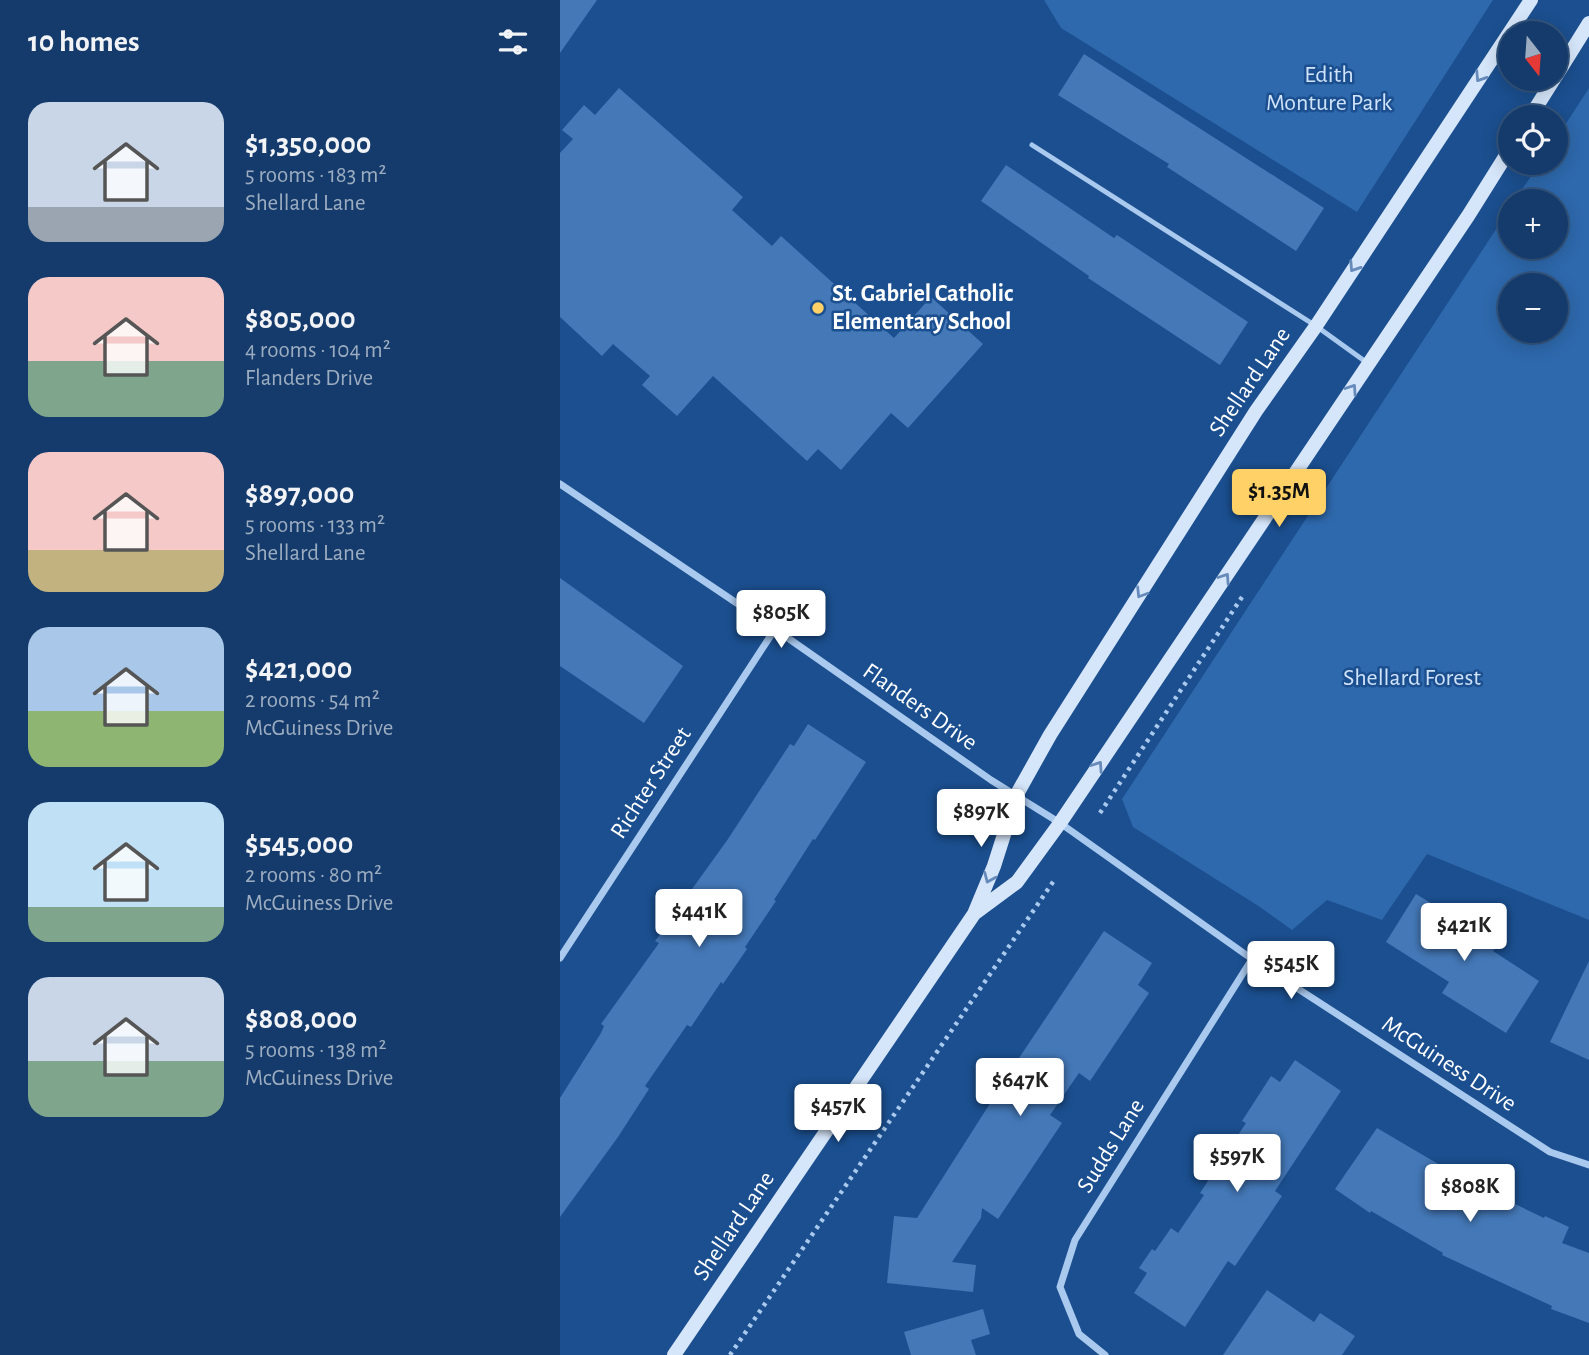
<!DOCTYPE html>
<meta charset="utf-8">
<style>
body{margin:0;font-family:"Alegreya Sans",sans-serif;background:#214673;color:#f1f3f6;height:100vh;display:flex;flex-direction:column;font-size:26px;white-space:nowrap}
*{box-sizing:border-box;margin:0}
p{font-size:23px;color:#9dadc1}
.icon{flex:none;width:38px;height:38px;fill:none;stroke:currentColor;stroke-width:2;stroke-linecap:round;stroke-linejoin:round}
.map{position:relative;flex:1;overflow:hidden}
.side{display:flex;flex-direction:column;background:#143b6b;width:560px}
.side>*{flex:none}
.needle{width:46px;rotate:163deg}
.controls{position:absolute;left:938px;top:21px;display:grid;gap:14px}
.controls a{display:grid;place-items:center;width:70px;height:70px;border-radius:50%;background:#143b6b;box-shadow:0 4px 18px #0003,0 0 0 2px #33557e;font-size:35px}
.price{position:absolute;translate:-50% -60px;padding:0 16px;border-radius:7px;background:#fff;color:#222;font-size:23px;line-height:46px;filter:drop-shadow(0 2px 4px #0008)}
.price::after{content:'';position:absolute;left:50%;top:42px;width:21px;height:16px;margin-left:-10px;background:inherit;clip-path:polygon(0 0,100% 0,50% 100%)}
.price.on{background:#ffd166;color:#111}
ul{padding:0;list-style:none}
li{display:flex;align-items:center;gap:21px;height:175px;padding:0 28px}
li span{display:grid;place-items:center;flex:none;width:196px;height:140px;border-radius:21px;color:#555}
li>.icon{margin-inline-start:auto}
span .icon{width:84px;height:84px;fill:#fffc;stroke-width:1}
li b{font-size:30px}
h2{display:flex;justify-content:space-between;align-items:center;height:84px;padding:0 28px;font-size:30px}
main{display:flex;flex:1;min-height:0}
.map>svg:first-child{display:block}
.green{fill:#2e69ad;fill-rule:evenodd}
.building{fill:#4478b7}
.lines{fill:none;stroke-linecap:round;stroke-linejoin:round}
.path{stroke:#a9c9ee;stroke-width:4.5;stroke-dasharray:3.5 5;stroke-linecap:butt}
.lane{stroke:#a9c9ee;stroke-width:5}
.street{stroke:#a9c9ee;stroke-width:7}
.secondary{stroke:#d6e6fa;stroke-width:14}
.oneway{stroke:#668bba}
.poi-dot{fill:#ffd166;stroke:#1b4f8f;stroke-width:2.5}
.labels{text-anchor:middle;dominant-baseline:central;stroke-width:5;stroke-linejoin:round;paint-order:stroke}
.park-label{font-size:24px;fill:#cfe3fa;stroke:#1b4f8f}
.poi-label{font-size:24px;font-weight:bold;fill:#fff;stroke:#1b4f8f;text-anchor:start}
.street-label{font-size:24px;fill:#fff;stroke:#1b4f8f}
</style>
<main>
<section class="side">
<h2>10 homes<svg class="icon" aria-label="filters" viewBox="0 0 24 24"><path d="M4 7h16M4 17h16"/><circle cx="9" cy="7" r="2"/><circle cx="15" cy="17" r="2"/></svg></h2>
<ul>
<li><span style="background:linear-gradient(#c9d6e8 75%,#9aa5b1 0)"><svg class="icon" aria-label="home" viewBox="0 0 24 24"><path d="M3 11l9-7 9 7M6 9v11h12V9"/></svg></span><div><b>$1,350,000</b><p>5 rooms · 183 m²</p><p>Shellard Lane</p></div></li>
<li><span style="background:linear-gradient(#f6c9c9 60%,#7fa58c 0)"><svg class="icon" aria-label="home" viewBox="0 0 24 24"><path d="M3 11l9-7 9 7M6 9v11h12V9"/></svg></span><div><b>$805,000</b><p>4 rooms · 104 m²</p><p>Flanders Drive</p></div></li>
<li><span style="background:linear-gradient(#f6c9c9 70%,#c2b280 0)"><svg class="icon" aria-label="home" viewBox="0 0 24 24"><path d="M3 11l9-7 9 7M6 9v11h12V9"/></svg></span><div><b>$897,000</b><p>5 rooms · 133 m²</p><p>Shellard Lane</p></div></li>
<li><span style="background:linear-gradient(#a9c7e8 60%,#8fb573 0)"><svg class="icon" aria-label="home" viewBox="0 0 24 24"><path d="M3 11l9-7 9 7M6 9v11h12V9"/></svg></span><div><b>$421,000</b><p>2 rooms · 54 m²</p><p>McGuiness Drive</p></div></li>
<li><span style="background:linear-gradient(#bfe0f5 75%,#7fa58c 0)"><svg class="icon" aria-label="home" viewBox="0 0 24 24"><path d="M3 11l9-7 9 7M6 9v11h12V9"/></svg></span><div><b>$545,000</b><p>2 rooms · 80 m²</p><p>McGuiness Drive</p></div></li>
<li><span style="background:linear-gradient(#c9d6e8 60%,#7fa58c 0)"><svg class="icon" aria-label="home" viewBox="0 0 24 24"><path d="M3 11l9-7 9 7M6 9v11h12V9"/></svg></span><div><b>$808,000</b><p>5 rooms · 138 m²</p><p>McGuiness Drive</p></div></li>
</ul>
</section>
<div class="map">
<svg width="1029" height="1355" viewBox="0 0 1029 1355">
<rect width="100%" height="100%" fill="#1b4f8f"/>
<path class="green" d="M484,0H933L797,212L501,28Z
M1029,88V920L867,854L822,920L767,900L732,930L700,907L573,827L562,799L950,208V247H996V201H954L980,163H996V139ZM950,285H996V331H950Z"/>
<path class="building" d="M0,0H37L0,53Z
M524,54L764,208L736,251L607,167L609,164L498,95Z
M59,88L183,197L172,210L212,246L221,236L334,338L371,297L423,344L348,428L331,413L281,470L258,449L247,461L153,376L117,416L82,385L90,376L53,344L42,356L0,317V153L13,139L2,130L24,105L35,115Z
M446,165L554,238L557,235L688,322L660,365L528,278L529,276L421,201Z
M0,578L123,666L84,723L0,666Z
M248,724L306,762L255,840L253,839L214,900L216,901L185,947L187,949L163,984L161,982L131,1027L127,1025L85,1086L89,1089L58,1137L0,1217V1098L41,1033L44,1026L41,1024L99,943L95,941L129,898L127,896L168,839L230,744L234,746Z
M856,894L938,944L933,951L979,981L946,1033L882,993L889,982L826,942Z
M544,931L592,963L578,985L589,993L530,1081L519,1073L490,1115L502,1123L438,1219L422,1208L421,1218L392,1262L416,1265L413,1292L327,1283L334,1216L357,1218L457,1061Z
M1029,961V1060L990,1042Z
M735,1060L781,1091L715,1191L722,1196L675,1266L668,1261L625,1327L574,1293L587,1273L579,1268L592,1249L595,1251L611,1228L618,1233L644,1195L640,1193L686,1123L682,1121L711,1076L720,1082Z
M817,1128L931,1195L932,1193L984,1218L985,1216L1009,1227L1002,1243L1029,1253V1323L991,1309L992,1306L882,1255L883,1253L811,1211L810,1213L775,1189Z
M707,1290L754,1322L760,1313L795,1336L782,1355H663Z
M423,1309L430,1334L411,1340L416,1355H351L344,1332Z"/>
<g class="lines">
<path class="path" d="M540,813L682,597
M170,1355L495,879"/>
<path class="lane" d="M472,145L756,326L806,362"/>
<path class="street" d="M0,484L215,629L431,780L500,823L692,959L990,1152L1029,1165
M0,958L215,629
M545,1355L519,1334L500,1287L515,1240L692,959"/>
<path class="secondary" d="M996,76L1029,23
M970,117L994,79
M415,913L457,882L500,823L908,216L950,149
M114,1355L414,914L434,866L457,794L490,735L696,411L756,326L971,0"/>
</g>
<defs><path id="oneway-chevron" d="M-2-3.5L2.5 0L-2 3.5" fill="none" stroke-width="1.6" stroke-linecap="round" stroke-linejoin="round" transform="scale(1.75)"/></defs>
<g class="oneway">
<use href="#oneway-chevron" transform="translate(920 77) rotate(123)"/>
<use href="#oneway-chevron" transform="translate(794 267) rotate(123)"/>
<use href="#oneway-chevron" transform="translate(792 389) rotate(-56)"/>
<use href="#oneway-chevron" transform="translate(665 578) rotate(-56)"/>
<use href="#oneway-chevron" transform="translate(581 593) rotate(122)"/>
<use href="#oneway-chevron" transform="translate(538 766) rotate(-56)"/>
<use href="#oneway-chevron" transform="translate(429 878) rotate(113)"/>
</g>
<circle class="poi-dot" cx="258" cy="308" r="7"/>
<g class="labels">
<g class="park-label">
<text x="769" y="75">Edith<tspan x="769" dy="28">Monture Park</tspan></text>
<text x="852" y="678">Shellard Forest</text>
</g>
<g class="poi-label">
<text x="272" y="294">St. Gabriel Catholic<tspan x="272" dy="28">Elementary School</tspan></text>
</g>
<g class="street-label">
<text transform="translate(690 382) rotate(-56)">Shellard Lane</text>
<text transform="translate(360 707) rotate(35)">Flanders Drive</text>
<text transform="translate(91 783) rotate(-57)">Richter Street</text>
<text transform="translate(889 1064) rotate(33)">McGuiness Drive</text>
<text transform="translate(551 1146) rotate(-58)">Sudds Lane</text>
<text transform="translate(174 1226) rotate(-56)">Shellard Lane</text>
</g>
</g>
</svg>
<div class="controls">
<a><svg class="needle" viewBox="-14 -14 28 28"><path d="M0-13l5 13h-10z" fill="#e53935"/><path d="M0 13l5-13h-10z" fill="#9dadc1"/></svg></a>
<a><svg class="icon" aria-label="locate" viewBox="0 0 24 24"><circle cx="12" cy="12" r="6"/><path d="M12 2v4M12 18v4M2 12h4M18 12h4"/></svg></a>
<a>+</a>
<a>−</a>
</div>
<b class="price on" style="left:719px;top:529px">$1.35M</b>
<b class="price" style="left:221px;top:650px">$805K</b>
<b class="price" style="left:421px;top:849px">$897K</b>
<b class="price" style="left:139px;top:949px">$441K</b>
<b class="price" style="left:904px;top:963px">$421K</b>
<b class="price" style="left:731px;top:1001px">$545K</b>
<b class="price" style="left:460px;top:1118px">$647K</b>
<b class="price" style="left:278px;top:1144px">$457K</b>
<b class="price" style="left:677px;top:1194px">$597K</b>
<b class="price" style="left:910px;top:1224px">$808K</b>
</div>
</main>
